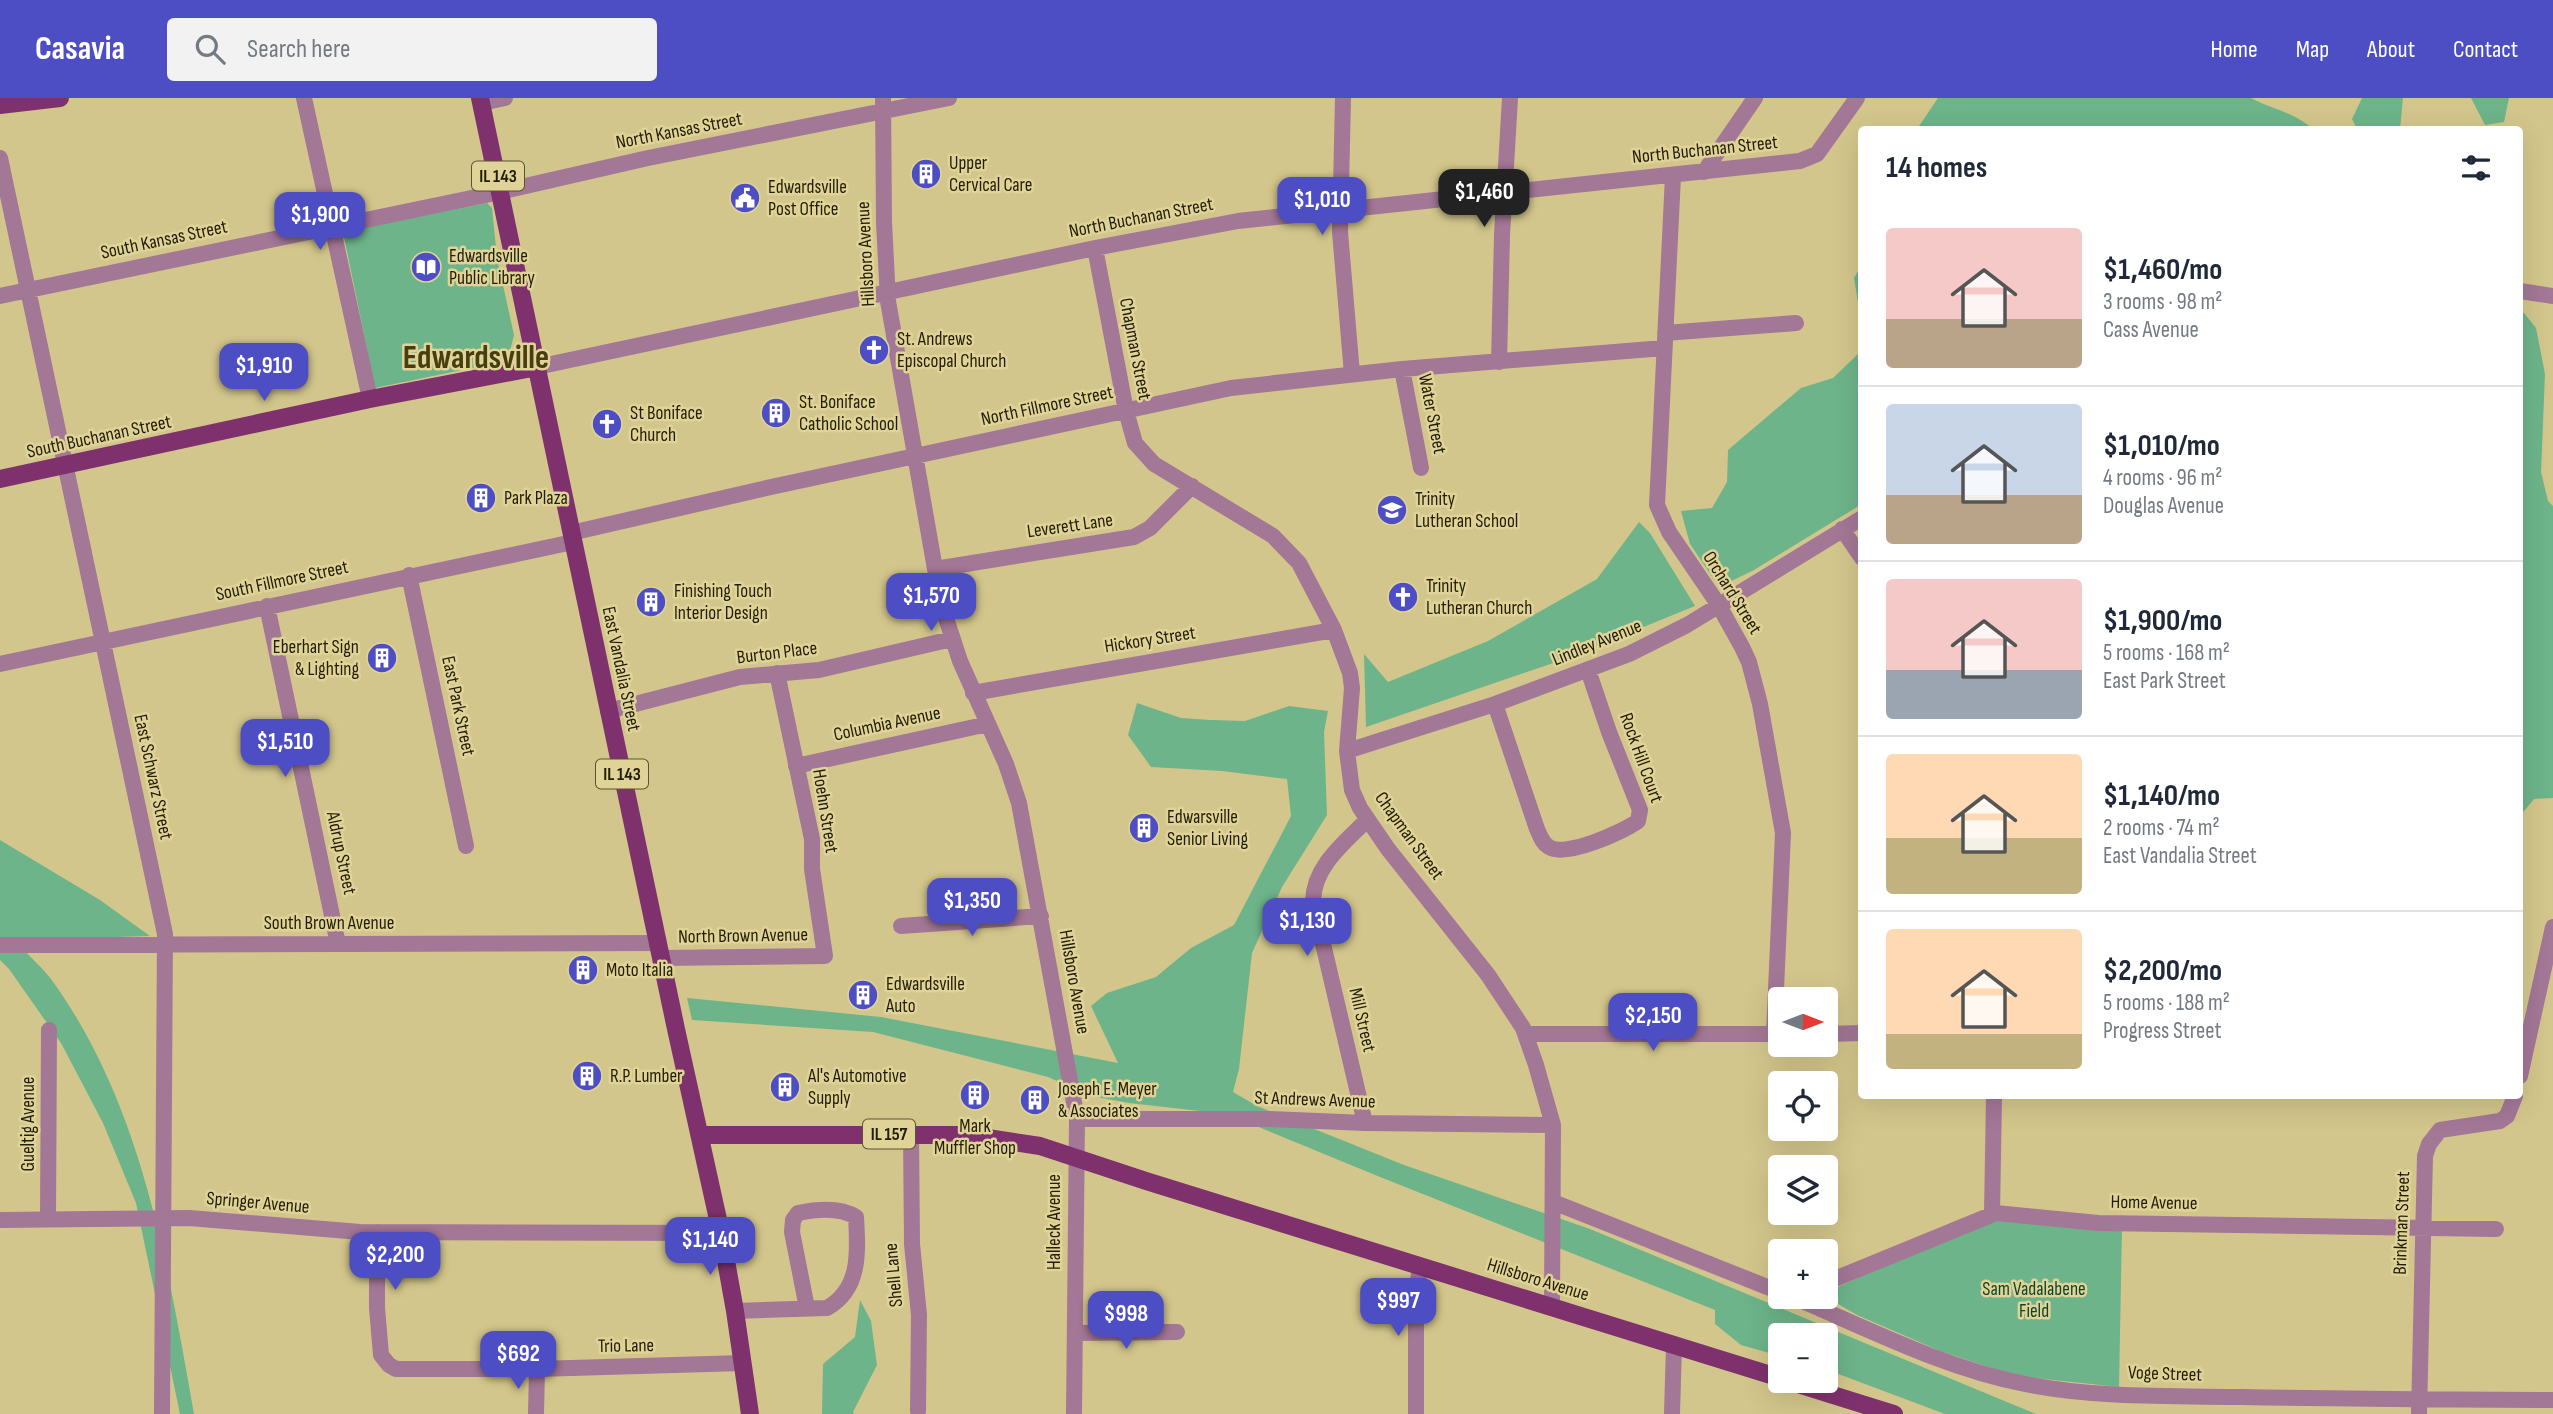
<!DOCTYPE html>
<meta charset="utf-8">
<style>
body{margin:0;font-family:"Sofia Sans Condensed",sans-serif;background:#f2f2f3;color:#1f2937;height:100vh;display:flex;flex-direction:column;font-size:26px;white-space:nowrap}
*{box-sizing:border-box;margin:0}
p{font-size:23px;color:#747a83}
.icon{flex:none;width:38px;height:38px;fill:none;stroke:currentColor;stroke-width:2;stroke-linecap:round;stroke-linejoin:round}
.map{position:relative;flex:1;overflow:hidden}
.sheet{position:absolute;left:1858px;top:28px;width:665px;height:973px;display:flex;flex-direction:column;background:#fff;border-radius:7px;box-shadow:0 7px 28px #0002}
.sheet>*{flex:none}
.needle{width:46px;rotate:90deg}
.controls{position:absolute;left:1768px;top:889px;display:grid;gap:14px}
.controls a{display:grid;place-items:center;width:70px;height:70px;border-radius:7px;background:#fff;box-shadow:0 7px 28px #0002;font-size:35px}
.price{position:absolute;translate:-50% -60px;padding:0 16px;border-radius:14px;background:#4d4dc4;color:#fff;font-size:23px;line-height:46px;filter:drop-shadow(0 2px 4px #0008)}
.price::after{content:'';position:absolute;left:50%;top:42px;width:21px;height:16px;margin-left:-10px;background:inherit;clip-path:polygon(0 0,100% 0,50% 100%)}
.price.on{background:#222;color:#fff}
ul{padding:0;list-style:none}
li{display:flex;align-items:center;gap:21px;height:175px;padding:0 28px}
li+li{border-top:2px solid #e0e1e3}
li span{display:grid;place-items:center;flex:none;width:196px;height:140px;border-radius:7px;color:#555}
li>.icon{margin-inline-start:auto}
span .icon{width:84px;height:84px;fill:#fffc;stroke-width:1}
li b{font-size:30px}
h2{display:flex;justify-content:space-between;align-items:center;height:84px;padding:0 28px;font-size:30px}
header{display:flex;align-items:center;gap:42px;box-sizing:border-box;height:98px;padding:0 35px;background:#4d4dc4;color:#fff}
header strong{font-size:33px}
nav{display:flex;gap:38px;margin-inline-start:auto;font-size:24px}
.search{width:490px;height:63px;background:#f2f2f3;display:flex;align-items:center;gap:18px;box-sizing:border-box;padding:0 24px;border-radius:7px;color:#747a83;font-size:26px}
.map>svg:first-child{display:block}
.green{fill:#6db48a}
.lines{fill:none;stroke-linecap:round;stroke-linejoin:round}
.minor{stroke:#a37796;stroke-width:16}
.major{stroke:#7f316d;stroke-width:18}
.labels{text-anchor:middle;dominant-baseline:central;stroke-width:5;stroke-linejoin:round;paint-order:stroke}
.shield{fill:#e0d398;stroke:#5b5431;stroke-width:2}
.shield-label{font-size:18px;font-weight:bold;fill:#221d05}
.street-label{font-size:19px;fill:#221d05;stroke:#e0d398}
.poi-label{font-size:19px;fill:#221d05;stroke:#e0d398;text-anchor:start}
.park-label{font-size:19px;fill:#0d452a;stroke:#e0d398}
.town-label{font-size:33px;font-weight:bold;fill:#463d11;stroke:#e0d398}
</style>
<header>
<strong>Casavia</strong>
<div class="search"><svg class="icon" aria-label="search" viewBox="0 0 24 24"><circle cx="10" cy="10" r="6"/><path d="M15 15l6 6"/></svg>Search here</div>
<nav><a>Home</a><a>Map</a><a>About</a><a>Contact</a></nav>
</header>
<div class="map">
<svg width="2553" height="1316" viewBox="0 0 2553 1316">
<rect width="100%" height="100%" fill="#d3c68c"/>
<path class="green" d="M1938,0H2251C2274,12 2293,14 2313,31H1917Z
M2362,0H2403L2400,31H2357L2352,21Z
M2471,0H2509L2504,24L2485,27Z
M487,105L492,110L497,160L514,237L510,253L499,262L486,267L375,290L343,134Z
M1862,166V229L1854,180Z
M2524,215L2536,230L2545,276L2541,374L2548,403L2553,408V700L2534,701L2520,718V216Z
M1862,235V406L1754,472L1719,489L1690,446L1681,413L1712,410L1727,384L1728,352L1801,290L1833,280L1859,255Z
M1639,424L1650,435L1695,508L1565,561L1366,629L1364,556L1388,584L1488,543L1597,481Z
M1137,605L1181,620L1211,622L1245,623L1289,608L1328,613L1324,634L1327,717L1282,789L1252,855L1239,971L1233,994L1257,1008L1404,1067L1590,1131L2036,1316H1945L1825,1271V1237H1780V1258L1741,1247L1715,1226V1212L1380,1079L1227,1016L1129,1005L1091,998L1048,979L873,934L692,922L687,900L881,919L1118,965L1091,908L1107,895L1156,879L1191,850L1234,827L1291,718L1287,681L1222,673L1151,669L1128,637Z
M0,742L100,802L150,838L14,842C26,855 40,867 51,881C143,1008 167,1165 194,1316H180L136,1105L103,1025L61,945L9,871L0,862Z
M1992,1121L2122,1130L2119,1289L2016,1278L1940,1253L1857,1217L1838,1206V1189Z
M860,1202L871,1223L877,1267L853,1314L854,1316H822L823,1266L855,1239Z"/>
<g class="lines">
<path class="minor" d="M304,0L370,301
M883,0L884,124L888,203L935,471L945,517L960,563L1006,666L1019,705L1077,1021L1074,1316
M1343,0L1340,134L1352,276
M482,5L505,0
M0,60L165,836L162,1316
M1704,74L1755,0
M1673,78L1657,407L1669,434L1718,506L1742,549L1749,564L1760,606L1783,735L1774,936
M1095,150L1126,313L1135,345L1154,366L1273,438L1299,465L1334,532L1350,575L1352,590L1347,653L1352,692L1360,710L1388,751L1488,877L1523,930L1536,967L1553,1027L1552,1208
M2520,193L2553,198
M0,198L486,97L648,60L949,0
M1665,235L1796,225
M1499,264L1502,137L1510,0
M537,269L1095,150L1238,123L1800,63L1817,56L1857,0
M1402,271L1421,370
M1842,431L1862,460
M571,435L771,389L1231,290L1402,271L1664,250
M935,471L1134,439L1150,430L1192,388
M409,477L466,748
M267,508L338,846
M0,566L573,444
M973,595L1334,532
M1495,606L1537,731C1540,737 1542,745 1549,749C1565,760 1623,734 1638,723L1640,712L1609,634L1588,572
M608,613L740,579L819,572L952,541
M1347,653L1495,606L1629,556L1687,527L1862,420
M796,668L988,626
M901,828L1041,818
M0,847L658,845
M662,860L825,858L812,771V741L777,575
M1525,936H1780
M1825,936L1862,935
M2520,978L2553,829
M1077,1021H1270L1365,1025L1553,1027
M1365,1025L1313,803C1314,768 1344,745 1367,722
M911,1036L912,1146L919,1217L918,1313
M1553,1104L1780,1194
M1992,1116L1994,998
M48,1121L49,932
M0,1122L189,1120L360,1134L721,1135
M377,1134V1210L381,1257L389,1267L396,1271H537L743,1265
M1825,1185L1996,1115L2098,1125L2496,1131
M1793,1199C1868,1231 1944,1270 2025,1286C2095,1300 2169,1298 2241,1299C2345,1301 2449,1302 2553,1302
M735,1213L827,1210C861,1191 858,1153 856,1119C840,1109 817,1111 798,1115L793,1122L792,1134L807,1210
M1075,1235L1177,1234
M536,1316L537,1271
M1416,1316V1198L1420,1168
M1672,1316L1674,1247
M2419,1316L2425,1058L2429,1046L2440,1032L2500,1023L2507,1018L2515,998"/>
<path class="major" d="M480,0L676,931L721,1135L735,1213L750,1316
M0,7L60,0
M0,381L370,301L537,269
M700,1037H968L1040,1048L1146,1083L1780,1280
M1788,1283L1894,1316"/>
</g>
<defs>
<g id="building-disc" transform="scale(1.575)"><circle r="9.5" fill="#4d4dc4" stroke="#e0d398"/><path d="M-4-6H4V6H1V3H-1V6H-4ZM-2.5-4.3h1.7v1.8h-1.7ZM.8-4.3h1.7v1.8H.8ZM-2.5-1h1.7V.8h-1.7ZM.8-1h1.7V.8H.8Z" fill="#fff"/></g>
<g id="civic-disc" transform="scale(1.575)"><circle r="9.5" fill="#4d4dc4" stroke="#e0d398"/><path d="M-.6-6.5H3V-4.5H.6V-3L4-1V1h2V6H-6V1h2V-1L-.6-3ZM-1.2 2.5V6h2.4V2.5Z" fill="#fff"/></g>
<g id="library-disc" transform="scale(1.575)"><circle r="9.5" fill="#4d4dc4" stroke="#e0d398"/><path d="M-6-4Q-3-5.5-.7-3.5V5Q-3 3-6 4ZM6-4Q3-5.5 .7-3.5V5Q3 3 6 4Z" fill="#fff"/></g>
<g id="church-disc" transform="scale(1.575)"><circle r="9.5" fill="#4d4dc4" stroke="#e0d398"/><path d="M-1.2-6h2.4v3.5h3.3v2.4h-3.3V6h-2.4V-.1h-3.3v-2.4h3.3Z" fill="#fff"/></g>
<g id="school-disc" transform="scale(1.575)"><circle r="9.5" fill="#4d4dc4" stroke="#e0d398"/><path d="M0-5L7-2L0 1L-7-2ZM-4 1L0 2.5L4 1V4Q0 6-4 4Z" fill="#fff"/></g>
</defs>
<g fill-rule="evenodd">
<use href="#building-disc" x="926" y="76"/>
<use href="#civic-disc" x="745" y="100"/>
<use href="#library-disc" x="426" y="169"/>
<use href="#church-disc" x="874" y="252"/>
<use href="#building-disc" x="776" y="315"/>
<use href="#church-disc" x="607" y="326"/>
<use href="#building-disc" x="481" y="400"/>
<use href="#school-disc" x="1392" y="412"/>
<use href="#church-disc" x="1403" y="499"/>
<use href="#building-disc" x="651" y="504"/>
<use href="#building-disc" x="382" y="560"/>
<use href="#building-disc" x="1144" y="730"/>
<use href="#building-disc" x="583" y="872"/>
<use href="#building-disc" x="863" y="897"/>
<use href="#building-disc" x="587" y="978"/>
<use href="#building-disc" x="785" y="989"/>
<use href="#building-disc" x="975" y="997"/>
<use href="#building-disc" x="1035" y="1002"/>
</g>
<g class="labels">
<g class="shield">
<rect x="472" y="63.5" width="52" height="29" rx="5"/>
<rect x="596" y="661.5" width="52" height="29" rx="5"/>
<rect x="863" y="1021.5" width="52" height="29" rx="5"/>
</g>
<g class="shield-label">
<text x="498" y="78">IL 143</text>
<text x="622" y="676">IL 143</text>
<text x="889" y="1036">IL 157</text>
</g>
<g class="street-label">
<text transform="translate(679 33) rotate(-11)">North Kansas Street</text>
<text transform="translate(1705 52) rotate(-6)">North Buchanan Street</text>
<text transform="translate(1141 120) rotate(-11)">North Buchanan Street</text>
<text transform="translate(164 142) rotate(-12)">South Kansas Street</text>
<text transform="translate(866 156) rotate(-93)">Hillsboro Avenue</text>
<text transform="translate(1135 251) rotate(79)">Chapman Street</text>
<text transform="translate(1047 308) rotate(-12)">North Fillmore Street</text>
<text transform="translate(1432 316) rotate(79)">Water Street</text>
<text transform="translate(99 339) rotate(-12)">South Buchanan Street</text>
<text transform="translate(1070 428) rotate(-8)">Leverett Lane</text>
<text transform="translate(282 483) rotate(-12)">South Fillmore Street</text>
<text transform="translate(1732 495) rotate(58)">Orchard Street</text>
<text transform="translate(1150 542) rotate(-9)">Hickory Street</text>
<text transform="translate(1597 545) rotate(-22)">Lindley Avenue</text>
<text transform="translate(777 555) rotate(-7)">Burton Place</text>
<text transform="translate(621 571) rotate(78)">East Vandalia Street</text>
<text transform="translate(458 608) rotate(78)">East Park Street</text>
<text transform="translate(887 626) rotate(-12)">Columbia Avenue</text>
<text transform="translate(1641 660) rotate(70)">Rock Hill Court</text>
<text transform="translate(153 679) rotate(78)">East Schwarz Street</text>
<text transform="translate(825 713) rotate(81)">Hoehn Street</text>
<text transform="translate(1409 738) rotate(54)">Chapman Street</text>
<text transform="translate(341 755) rotate(78)">Aldrup Street</text>
<text x="329" y="825">South Brown Avenue</text>
<text transform="translate(743 838) rotate(-1)">North Brown Avenue</text>
<text transform="translate(1074 884) rotate(80)">Hillsboro Avenue</text>
<text transform="translate(1362 922) rotate(77)">Mill Street</text>
<text transform="translate(1315 1002) rotate(2)">St Andrews Avenue</text>
<text transform="translate(28 1026) rotate(-90)">Gueltig Avenue</text>
<text transform="translate(258 1105) rotate(5)">Springer Avenue</text>
<text transform="translate(2154 1105) rotate(1)">Home Avenue</text>
<text transform="translate(1054 1124) rotate(-90)">Halleck Avenue</text>
<text transform="translate(2402 1125) rotate(-88)">Brinkman Street</text>
<text transform="translate(894 1177) rotate(-95)">Shell Lane</text>
<text transform="translate(1538 1182) rotate(17)">Hillsboro Avenue</text>
<text transform="translate(626 1248) rotate(-1)">Trio Lane</text>
<text transform="translate(2165 1276) rotate(2)">Voge Street</text>
</g>
<g class="poi-label">
<text x="949" y="65">Upper<tspan x="949" dy="22">Cervical Care</tspan></text>
<text x="768" y="89">Edwardsville<tspan x="768" dy="22">Post Office</tspan></text>
<text x="449" y="158">Edwardsville<tspan x="449" dy="22">Public Library</tspan></text>
<text x="897" y="241">St. Andrews<tspan x="897" dy="22">Episcopal Church</tspan></text>
<text x="799" y="304">St. Boniface<tspan x="799" dy="22">Catholic School</tspan></text>
<text x="630" y="315">St Boniface<tspan x="630" dy="22">Church</tspan></text>
<text x="504" y="400">Park Plaza</text>
<text x="1415" y="401">Trinity<tspan x="1415" dy="22">Lutheran School</tspan></text>
<text x="1426" y="488">Trinity<tspan x="1426" dy="22">Lutheran Church</tspan></text>
<text x="674" y="493">Finishing Touch<tspan x="674" dy="22">Interior Design</tspan></text>
<text x="359" y="549" text-anchor="end">Eberhart Sign<tspan x="359" dy="22">&amp; Lighting</tspan></text>
<text x="1167" y="719">Edwarsville<tspan x="1167" dy="22">Senior Living</tspan></text>
<text x="606" y="872">Moto Italia</text>
<text x="886" y="886">Edwardsville<tspan x="886" dy="22">Auto</tspan></text>
<text x="610" y="978">R.P. Lumber</text>
<text x="808" y="978">Al's Automotive<tspan x="808" dy="22">Supply</tspan></text>
<text x="1058" y="991">Joseph E. Meyer<tspan x="1058" dy="22">&amp; Associates</tspan></text>
<text x="975" y="1028" text-anchor="middle">Mark<tspan x="975" dy="22">Muffler Shop</tspan></text>
</g>
<g class="park-label">
<text x="2034" y="1191">Sam Vadalabene<tspan x="2034" dy="22">Field</tspan></text>
</g>
<g class="town-label">
<text x="476" y="260">Edwardsville</text>
</g>
</g>
</svg>
<div class="controls">
<a><svg class="needle" viewBox="-14 -14 28 28"><path d="M0-13l5 13h-10z" fill="#e53935"/><path d="M0 13l5-13h-10z" fill="#747a83"/></svg></a>
<a><svg class="icon" aria-label="locate" viewBox="0 0 24 24"><circle cx="12" cy="12" r="6"/><path d="M12 2v4M12 18v4M2 12h4M18 12h4"/></svg></a>
<a><svg class="icon" aria-label="layers" viewBox="0 0 24 24"><path d="M12 4l9 5-9 5-9-5zM3 14l9 5 9-5"/></svg></a>
<a>+</a>
<a>−</a>
</div>
<b class="price on" style="left:1484px;top:131px">$1,460</b>
<b class="price" style="left:1322px;top:139px">$1,010</b>
<b class="price" style="left:320px;top:154px">$1,900</b>
<b class="price" style="left:264px;top:305px">$1,910</b>
<b class="price" style="left:931px;top:535px">$1,570</b>
<b class="price" style="left:285px;top:681px">$1,510</b>
<b class="price" style="left:972px;top:840px">$1,350</b>
<b class="price" style="left:1307px;top:860px">$1,130</b>
<b class="price" style="left:1653px;top:955px">$2,150</b>
<b class="price" style="left:710px;top:1179px">$1,140</b>
<b class="price" style="left:395px;top:1194px">$2,200</b>
<b class="price" style="left:1398px;top:1240px">$997</b>
<b class="price" style="left:1126px;top:1253px">$998</b>
<b class="price" style="left:518px;top:1293px">$692</b>
<section class="sheet">
<h2>14 homes<svg class="icon" aria-label="filters" viewBox="0 0 24 24"><path d="M4 7h16M4 17h16"/><circle cx="9" cy="7" r="2"/><circle cx="15" cy="17" r="2"/></svg></h2>
<ul>
<li><span style="background:linear-gradient(#f6c9c9 65%,#b9a48a 0)"><svg class="icon" aria-label="home" viewBox="0 0 24 24"><path d="M3 11l9-7 9 7M6 9v11h12V9"/></svg></span><div><b>$1,460/mo</b><p>3 rooms · 98 m²</p><p>Cass Avenue</p></div></li>
<li><span style="background:linear-gradient(#c9d6e8 65%,#b9a48a 0)"><svg class="icon" aria-label="home" viewBox="0 0 24 24"><path d="M3 11l9-7 9 7M6 9v11h12V9"/></svg></span><div><b>$1,010/mo</b><p>4 rooms · 96 m²</p><p>Douglas Avenue</p></div></li>
<li><span style="background:linear-gradient(#f6c9c9 65%,#9aa5b1 0)"><svg class="icon" aria-label="home" viewBox="0 0 24 24"><path d="M3 11l9-7 9 7M6 9v11h12V9"/></svg></span><div><b>$1,900/mo</b><p>5 rooms · 168 m²</p><p>East Park Street</p></div></li>
<li><span style="background:linear-gradient(#ffd9b3 60%,#c2b280 0)"><svg class="icon" aria-label="home" viewBox="0 0 24 24"><path d="M3 11l9-7 9 7M6 9v11h12V9"/></svg></span><div><b>$1,140/mo</b><p>2 rooms · 74 m²</p><p>East Vandalia Street</p></div></li>
<li><span style="background:linear-gradient(#ffd9b3 75%,#c2b280 0)"><svg class="icon" aria-label="home" viewBox="0 0 24 24"><path d="M3 11l9-7 9 7M6 9v11h12V9"/></svg></span><div><b>$2,200/mo</b><p>5 rooms · 188 m²</p><p>Progress Street</p></div></li>
</ul>
</section>
</div>
